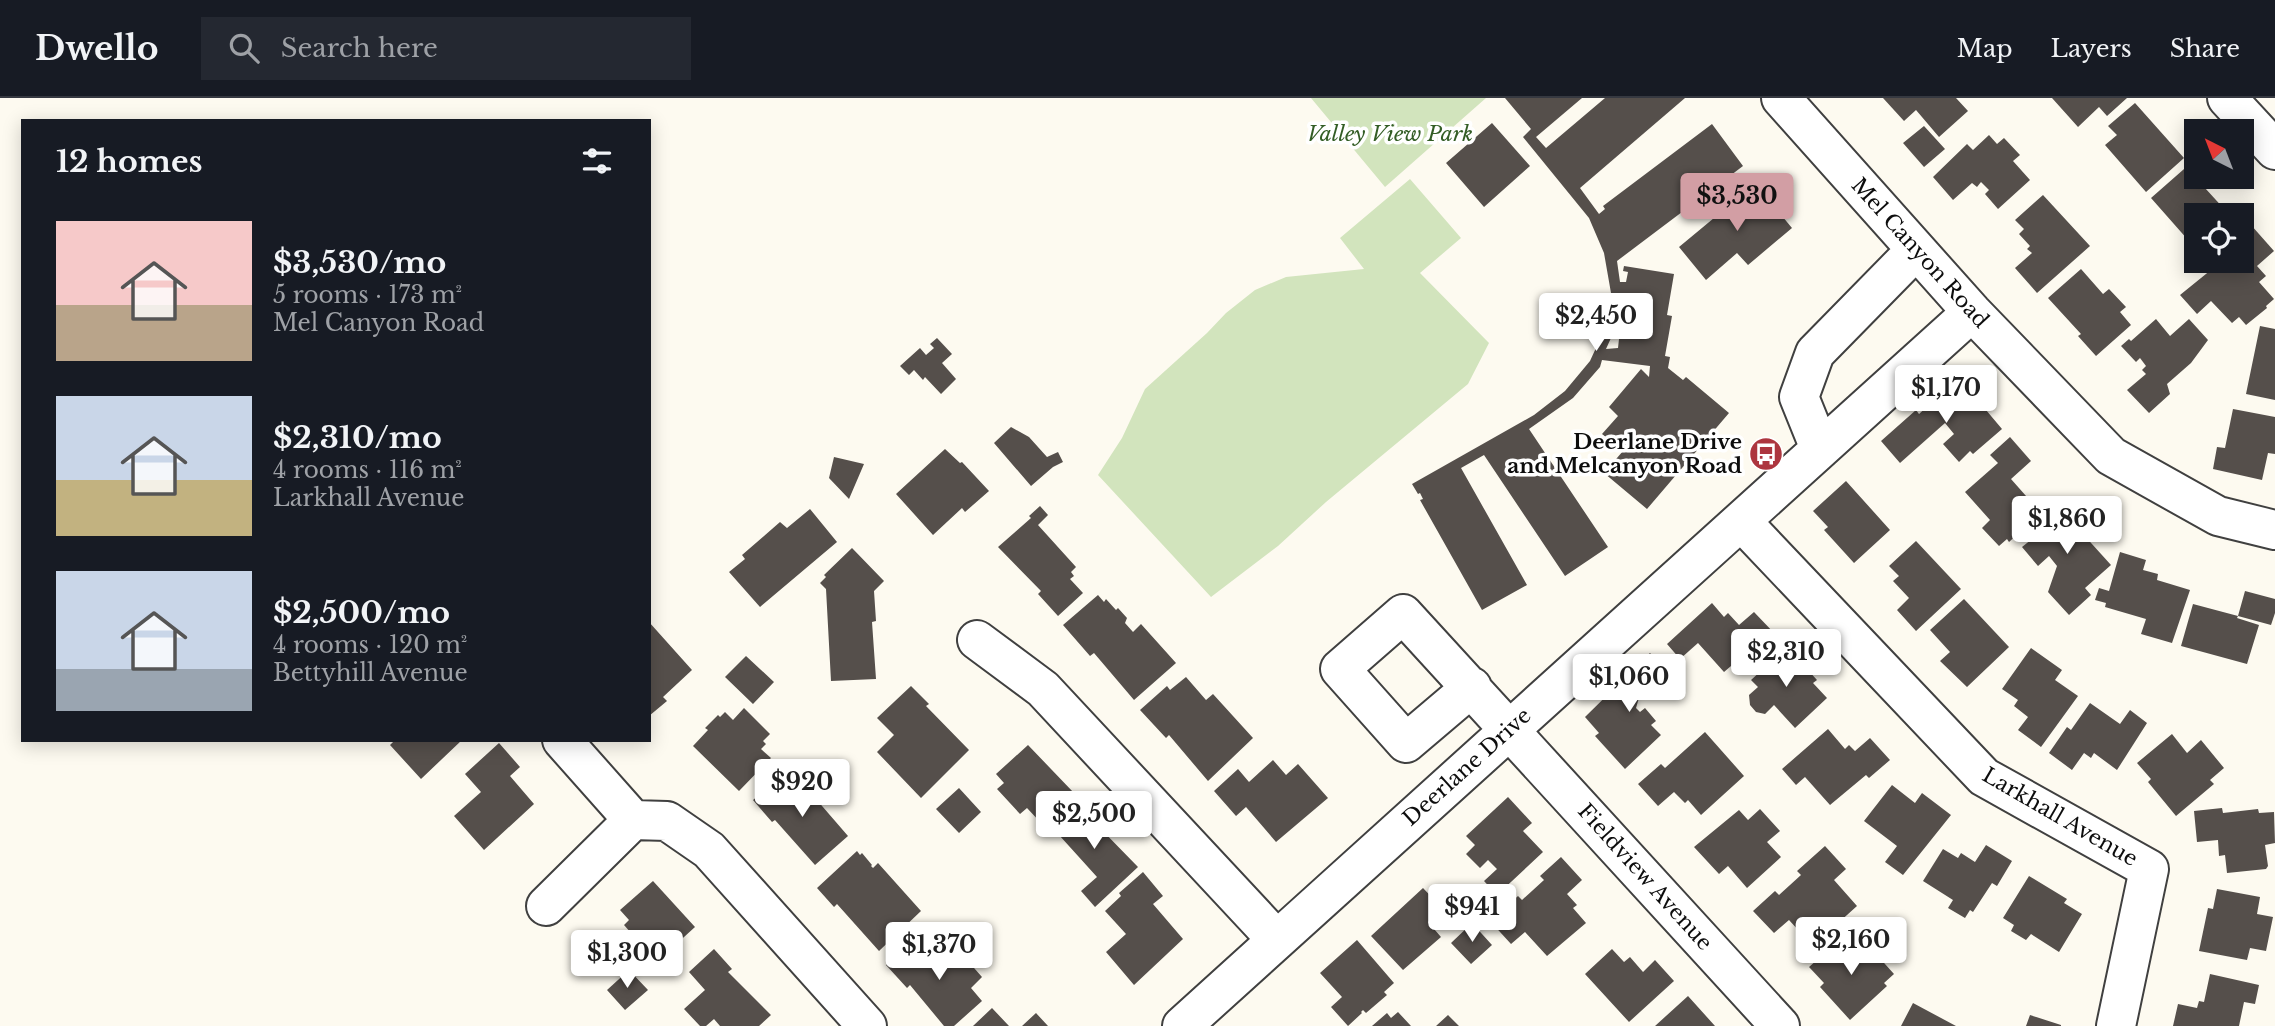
<!DOCTYPE html>
<meta charset="utf-8">
<style>
body{margin:0;font-family:"Libre Baskerville",serif;background:#242831;color:#f1f3f6;height:100vh;display:flex;flex-direction:column;font-size:26px;white-space:nowrap}
*{box-sizing:border-box;margin:0}
p{font-size:23px;color:#9ea1a6}
.icon{flex:none;width:38px;height:38px;fill:none;stroke:currentColor;stroke-width:2;stroke-linecap:round;stroke-linejoin:round}
.map{position:relative;flex:1;overflow:hidden}
.sheet{position:absolute;left:21px;top:21px;width:630px;height:623px;display:flex;flex-direction:column;background:#171b24;border-radius:0px;box-shadow:0 4px 18px #0003}
.sheet>*{flex:none}
.needle{width:46px;rotate:318deg}
.tools{position:absolute;left:2184px;top:21px;display:grid;gap:14px}
.tools a{display:grid;place-items:center;width:70px;height:70px;border-radius:0px;background:#171b24;box-shadow:0 4px 18px #0003;font-size:35px}
.price{position:absolute;translate:-50% -60px;padding:0 16px;border-radius:7px;background:#fff;color:#222;font-size:23px;line-height:46px;filter:drop-shadow(0 2px 4px #0008)}
.price::after{content:'';position:absolute;left:50%;top:42px;width:21px;height:16px;margin-left:-10px;background:inherit;clip-path:polygon(0 0,100% 0,50% 100%)}
.price.current{background:#d29ea4;color:#111}
ul{padding:0;list-style:none}
li{display:flex;align-items:center;gap:21px;height:175px;padding:0 35px}
li span{display:grid;place-items:center;flex:none;width:196px;height:140px;border-radius:0px;color:#555}
li>.icon{margin-inline-start:auto}
span .icon{width:84px;height:84px;fill:#fffc;stroke-width:1}
li b{font-size:30px}
h2{display:flex;justify-content:space-between;align-items:center;height:84px;padding:0 35px;font-size:30px}
header{display:flex;align-items:center;gap:42px;box-sizing:border-box;height:98px;padding:0 35px;background:#171b24;border-bottom:2px solid #363941}
header strong{font-size:33px}
nav{display:flex;gap:38px;margin-inline-start:auto;font-size:24px}
.search{width:490px;height:63px;background:#242831;display:flex;align-items:center;gap:18px;box-sizing:border-box;padding:0 24px;border-radius:0px;color:#9ea1a6;font-size:26px}
.map>svg:first-child{display:block}
.green{fill:#d2e4bd}
.building{fill:#554f4b;fill-rule:evenodd}
.lines{fill:none;stroke-linecap:round;stroke-linejoin:round}
.minor-casing{stroke:#404040;stroke-width:42}
.minor{stroke:#fff;stroke-width:38}
.labels{text-anchor:middle;dominant-baseline:central;stroke-width:7;stroke-linejoin:round;paint-order:stroke}
.park-label{font-size:21px;font-style:italic;fill:#335d25;stroke:#fff}
.street-label{font-size:21px;fill:#0d0d0d;stroke:#fff}
.poi-label{font-size:21px;font-weight:bold;fill:#0d0d0d;stroke:#fff;text-anchor:end}
</style>
<header>
<strong>Dwello</strong>
<div class="search"><svg class="icon" aria-label="search" viewBox="0 0 24 24"><circle cx="10" cy="10" r="6"/><path d="M15 15l6 6"/></svg>Search here</div>
<nav><a>Map</a><a>Layers</a><a>Share</a></nav>
</header>
<div class="map">
<svg width="2275" height="928" viewBox="0 0 2275 928">
<rect width="100%" height="100%" fill="#fdfaf0"/>
<path class="green" d="M1311,0H1486L1385,89Z
M1410,81L1461,140L1420,175L1489,245L1468,286L1326,404L1278,448L1211,499L1098,377L1122,340L1145,291L1207,235L1226,215L1255,192L1286,179L1364,171L1340,140Z"/>
<path class="building" d="M1505,0H1582L1536,39L1546,50L1605,0H1685L1580,90L1599,116L1605,111L1603,108L1712,26L1743,68L1617,163L1620,184H1626L1628,174L1623,173L1624,168L1674,176L1667,217L1672,218L1665,258L1670,259L1668,270L1683,282L1686,279L1729,315L1647,411L1604,375L1623,353L1602,336L1618,318L1609,309L1641,271L1649,279L1650,268L1602,262L1600,269L1573,300L1529,331L1608,449L1565,478L1484,357L1461,370L1527,487L1482,512L1420,402L1423,401L1420,395L1418,396L1412,386L1534,317L1565,293L1590,263L1606,228L1611,195L1604,155L1589,120L1523,39L1531,31ZM1615,231L1620,232L1618,250L1606,251Z
M1883,0H1956L1968,13L1939,39L1916,12L1904,23Z
M2052,0H2127L2107,18L2099,9L2078,29Z
M2135,5L2184,60L2146,94L2105,47L2117,37L2108,28Z
M1492,25L1530,68L1484,109L1446,65Z
M1924,28L1945,51L1924,69L1903,45Z
M1989,37L1997,46L2004,40L2020,57L2013,63L2030,82L1998,111L1985,96L1989,92L1981,84L1977,89L1972,85L1953,102L1933,79L1967,46L1973,52Z
M2192,64L2196,68V79H2206L2211,84L2205,90L2226,113L2221,117H2196V151L2151,100Z
M1755,86L1792,130L1748,167L1737,155L1706,182L1679,149Z
M2043,97L2090,148L2037,195L2015,170L2032,155L2027,151L2030,148L2019,136L2024,131L2015,122Z
M2251,127L2274,153L2257,168L2266,178L2259,184L2274,201L2266,208L2267,210L2246,227L2239,219L2232,225L2211,203L2197,216L2180,197L2222,163H2242V135Z
M2081,171L2103,196L2109,191L2126,209L2120,214L2131,227L2096,258L2078,238L2081,236L2048,200Z
M2156,221L2170,238L2189,221L2208,242L2191,265L2167,286L2170,296L2149,315L2127,292L2146,276L2142,272L2146,268L2140,260L2136,264L2121,248L2129,241L2131,243Z
M2260,228L2275,231V302L2246,296Z
M937,240L952,256L942,265L956,281L941,296L925,279L923,282L914,272L909,277L900,268L920,250L926,257L934,250L930,246Z
M1959,280L2002,331L1973,356L1970,353L1959,364L1943,346L1954,336L1945,325L1900,365L1881,343L1916,312L1919,316Z
M2233,311L2275,319V356L2268,355L2262,382L2213,371L2217,349L2225,350Z
M1011,329L1029,339L1047,359L1058,354L1063,364L1053,369L1031,388L994,345Z
M2010,339L2031,363L2011,381L2041,415L2009,444L2007,441L1999,448L1982,430L1990,422L1965,394L1998,365L1990,357Z
M945,351L960,365L962,364L989,393L965,414L962,410L933,437L896,396Z
M834,359L864,366L849,401L829,380Z
M1846,383L1890,432L1854,465L1824,432L1828,429L1813,413Z
M2068,403L2090,428L2082,435L2111,467L2085,490L2091,497L2069,517L2048,494L2057,468L2049,458L2038,468L2022,449L2032,441L2029,437Z
M1040,408L1048,417L1038,427L1076,469L1071,474L1074,478L1070,481L1083,495L1058,518L1038,496L1041,493L998,449L1031,420L1029,418Z
M810,411L837,444L760,509L729,474L745,461L742,457L780,424L787,430Z
M1916,443L1961,491L1916,533L1897,512L1909,500L1893,483L1899,478L1889,468Z
M852,450L884,483L874,493L876,523L872,524L876,581L831,583L826,491L820,485L826,479L824,477Z
M2120,454L2146,462L2143,472L2158,476L2157,482L2190,492L2172,545L2141,536L2146,521L2105,509L2106,505L2095,502L2099,490L2109,493Z
M2245,493L2275,501V515L2271,527L2238,518Z
M1098,497L1104,504L1106,501L1116,512L1118,510L1127,520L1125,525L1133,534L1141,526L1176,565L1134,602L1094,555L1090,558L1063,527Z
M1964,501L2009,549L1967,589L1940,563L1950,554L1930,532Z
M1712,505L1724,519L1728,515L1739,527L1754,514L1775,536L1742,566L1738,562L1724,574L1698,545L1680,561L1667,546Z
M2193,506L2238,518L2237,520L2259,527L2247,566L2181,548Z
M649,524L692,572L663,599L667,603L649,618Z
M1787,549L1817,582L1813,585L1827,600L1795,630L1774,607L1765,616L1756,614L1750,607L1749,597L1758,589L1751,582Z
M2031,550L2062,572L2055,582L2078,598L2041,649L2018,632L2028,619L2014,608L2018,602L2002,591Z
M1650,555L1672,579L1663,587H1648L1641,593L1636,610L1640,614L1645,610L1656,623L1651,627L1661,637L1625,671L1595,638L1599,635L1585,619Z
M746,558L774,584L753,606L725,579Z
M1186,579L1206,602L1213,596L1253,640L1208,683L1169,637L1166,640L1140,612L1167,588L1170,592Z
M911,588L929,606L926,608L969,652L921,700L877,654L894,637L877,620Z
M2090,605L2120,626L2130,612L2147,625L2117,672L2094,655L2091,660L2084,655L2072,672L2049,655L2067,629L2071,632Z
M744,610L770,636L763,643L766,646L761,651L771,660L739,693L693,648L708,632L705,630L718,617L720,619L725,614L733,622Z
M1828,631L1845,651L1849,647L1855,653L1870,640L1890,662L1869,680L1866,677L1830,707L1805,679L1796,687L1782,671Z
M1705,634L1744,678L1701,717L1688,702L1685,705L1674,694L1658,708L1638,686L1661,666L1665,670Z
M2172,636L2187,655L2201,642L2224,670L2210,682L2214,686L2176,718L2148,684L2151,681L2137,665Z
M395,642H462L421,681L390,647Z
M499,645L520,669L510,678L534,706L484,752L454,718L481,694L465,676Z
M1028,647L1074,695L1041,725L1027,710L1020,716L997,691L1004,685L996,676Z
M1273,662L1286,677L1298,666L1328,700L1276,744L1246,709L1236,718L1214,693L1238,671L1249,684Z
M779,680L794,697L806,686L818,699L816,701L848,738L815,767L775,722L772,724L753,702Z
M1892,687L1915,705L1922,695L1951,717L1903,777L1885,764L1897,748L1864,723Z
M959,690L981,714L959,735L936,711Z
M1508,699L1532,725L1523,733L1543,754L1497,797L1484,783L1497,771L1488,762L1480,770L1466,756L1475,747L1466,738Z
M1079,701L1099,723L1096,726L1138,769L1095,809L1081,793L1097,779L1050,727Z
M2222,710L2223,715L2258,711L2259,715L2274,714L2275,745L2265,747L2268,768L2266,771L2227,775L2225,757L2219,758L2218,742L2197,744L2194,713Z
M1760,711L1780,733L1767,744L1781,759L1747,790L1728,768L1719,776L1694,749L1739,712L1748,722Z
M1986,747L2012,763L1997,788L1992,785L1973,814L1970,812L1965,820L1948,810L1953,802L1923,783L1943,751L1958,760L1961,755L1975,764Z
M1825,748L1846,771L1834,782L1857,808L1817,844L1804,831L1800,834L1789,822L1774,835L1753,813L1775,793L1779,797L1801,777L1797,773Z
M857,753L860,757L862,755L872,767L871,768L873,770L878,765L921,813L879,853L837,806L834,809L817,790Z
M1561,759L1582,782L1567,796L1577,807L1573,810L1586,825L1547,858L1525,834L1511,846L1490,823L1518,798L1522,802L1544,782L1540,778Z
M1143,774L1163,798L1153,806L1183,841L1134,887L1106,854L1126,836L1105,813L1121,798L1119,795Z
M2029,778L2067,801L2064,805L2082,816L2059,854L2031,836L2026,842L2011,833L2014,827L2003,820Z
M653,783L695,829L662,859L651,846L645,851L624,827L629,822L620,812Z
M1423,790L1442,810L1428,824L1441,839L1403,872L1371,838Z
M2217,791L2260,799L2257,816L2273,819L2266,853L2250,850L2247,862L2199,853L2208,810L2213,811Z
M1472,825L1492,847L1471,866L1451,845Z
M1843,839L1866,865L1876,856L1894,876L1884,885L1887,888L1850,922L1820,889L1824,885L1809,869Z
M1357,842L1394,885L1384,894L1387,897L1366,915L1363,912L1361,914L1362,915L1348,928L1331,909L1342,899L1320,875Z
M912,844L923,856L928,852L933,856L937,853L947,863L959,853L982,879L971,890L982,903L954,928H944L910,887L907,890L886,867Z
M714,851L732,871L728,874L771,917L759,928H720L714,921L706,928H700L684,911L705,892L689,874Z
M1612,851L1624,864L1630,859L1643,874L1655,862L1674,883L1629,924L1585,876Z
M629,872L648,892L625,912L607,892Z
M2210,876L2259,887L2255,906L2244,904L2239,928H2173L2178,906L2197,910L2199,903L2204,904Z
M1688,898L1715,928H1655Z
M1913,905L1956,928H1901Z
M992,910L1009,928H973Z
M1398,914L1411,928H1372L1387,915L1391,920Z
M1036,915L1048,928H1022Z
M1448,917L1459,928H1436Z
M2030,917L2061,927V928H2026Z"/>
<g class="lines">
<g class="minor-casing">
<path id="minor" d="M1781,0L1972,214L2111,358L2218,418L2275,432
M2227,0L2275,52
M1820,351L1799,299L1815,255L1916,152
M1741,423L1984,679L2149,771L2116,928
M977,542L1043,591L1277,842
M1472,589L1406,645L1340,571L1403,516L1780,928
M562,642L633,722L667,723L709,752L867,928
M546,808L633,722
M1182,928L1972,214"/>
</g>
<use href="#minor" class="minor"/>
</g>
<defs>
<g id="bus-disc" transform="scale(1.75)"><circle r="9.5" fill="#ad363f" stroke="#fff"/><path d="M-5-6H5V4H4V6H2V4H-2V6H-4V4H-5ZM-3.5-4V0h7V-4ZM-3.5 1.2v1.5H-2V1.2ZM2 1.2v1.5H3.5V1.2Z" fill="#fff"/></g>
</defs>
<g fill-rule="evenodd">
<use href="#bus-disc" x="1766" y="356"/>
</g>
<g class="labels">
<g class="park-label">
<text x="1390" y="36">Valley View Park</text>
</g>
<g class="street-label">
<text transform="translate(1920 155) rotate(48)">Mel Canyon Road</text>
<text transform="translate(1467 669) rotate(-42)">Deerlane Drive</text>
<text transform="translate(2060 719) rotate(30)">Larkhall Avenue</text>
<text transform="translate(1645 779) rotate(48)">Fieldview Avenue</text>
</g>
<g class="poi-label">
<text x="1742" y="344">Deerlane Drive<tspan x="1742" dy="24">and Melcanyon Road</tspan></text>
</g>
</g>
</svg>
<div class="tools">
<a><svg class="needle" viewBox="-14 -14 28 28"><path d="M0-13l5 13h-10z" fill="#e53935"/><path d="M0 13l5-13h-10z" fill="#9ea1a6"/></svg></a>
<a><svg class="icon" aria-label="locate" viewBox="0 0 24 24"><circle cx="12" cy="12" r="6"/><path d="M12 2v4M12 18v4M2 12h4M18 12h4"/></svg></a>
</div>
<b class="price current" style="left:1737px;top:135px">$3,530</b>
<b class="price" style="left:1596px;top:255px">$2,450</b>
<b class="price" style="left:1946px;top:327px">$1,170</b>
<b class="price" style="left:2067px;top:458px">$1,860</b>
<b class="price" style="left:1786px;top:591px">$2,310</b>
<b class="price" style="left:1629px;top:616px">$1,060</b>
<b class="price" style="left:802px;top:721px">$920</b>
<b class="price" style="left:1094px;top:753px">$2,500</b>
<b class="price" style="left:1472px;top:846px">$941</b>
<b class="price" style="left:1851px;top:879px">$2,160</b>
<b class="price" style="left:939px;top:884px">$1,370</b>
<b class="price" style="left:627px;top:892px">$1,300</b>
<section class="sheet">
<h2>12 homes<svg class="icon" aria-label="filters" viewBox="0 0 24 24"><path d="M4 7h16M4 17h16"/><circle cx="9" cy="7" r="2"/><circle cx="15" cy="17" r="2"/></svg></h2>
<ul>
<li><span style="background:linear-gradient(#f6c9c9 60%,#b9a48a 0)"><svg class="icon" aria-label="home" viewBox="0 0 24 24"><path d="M3 11l9-7 9 7M6 9v11h12V9"/></svg></span><div><b>$3,530/mo</b><p>5 rooms · 173 m²</p><p>Mel Canyon Road</p></div></li>
<li><span style="background:linear-gradient(#c9d6e8 60%,#c2b280 0)"><svg class="icon" aria-label="home" viewBox="0 0 24 24"><path d="M3 11l9-7 9 7M6 9v11h12V9"/></svg></span><div><b>$2,310/mo</b><p>4 rooms · 116 m²</p><p>Larkhall Avenue</p></div></li>
<li><span style="background:linear-gradient(#c9d6e8 70%,#9aa5b1 0)"><svg class="icon" aria-label="home" viewBox="0 0 24 24"><path d="M3 11l9-7 9 7M6 9v11h12V9"/></svg></span><div><b>$2,500/mo</b><p>4 rooms · 120 m²</p><p>Bettyhill Avenue</p></div></li>
</ul>
</section>
</div>
